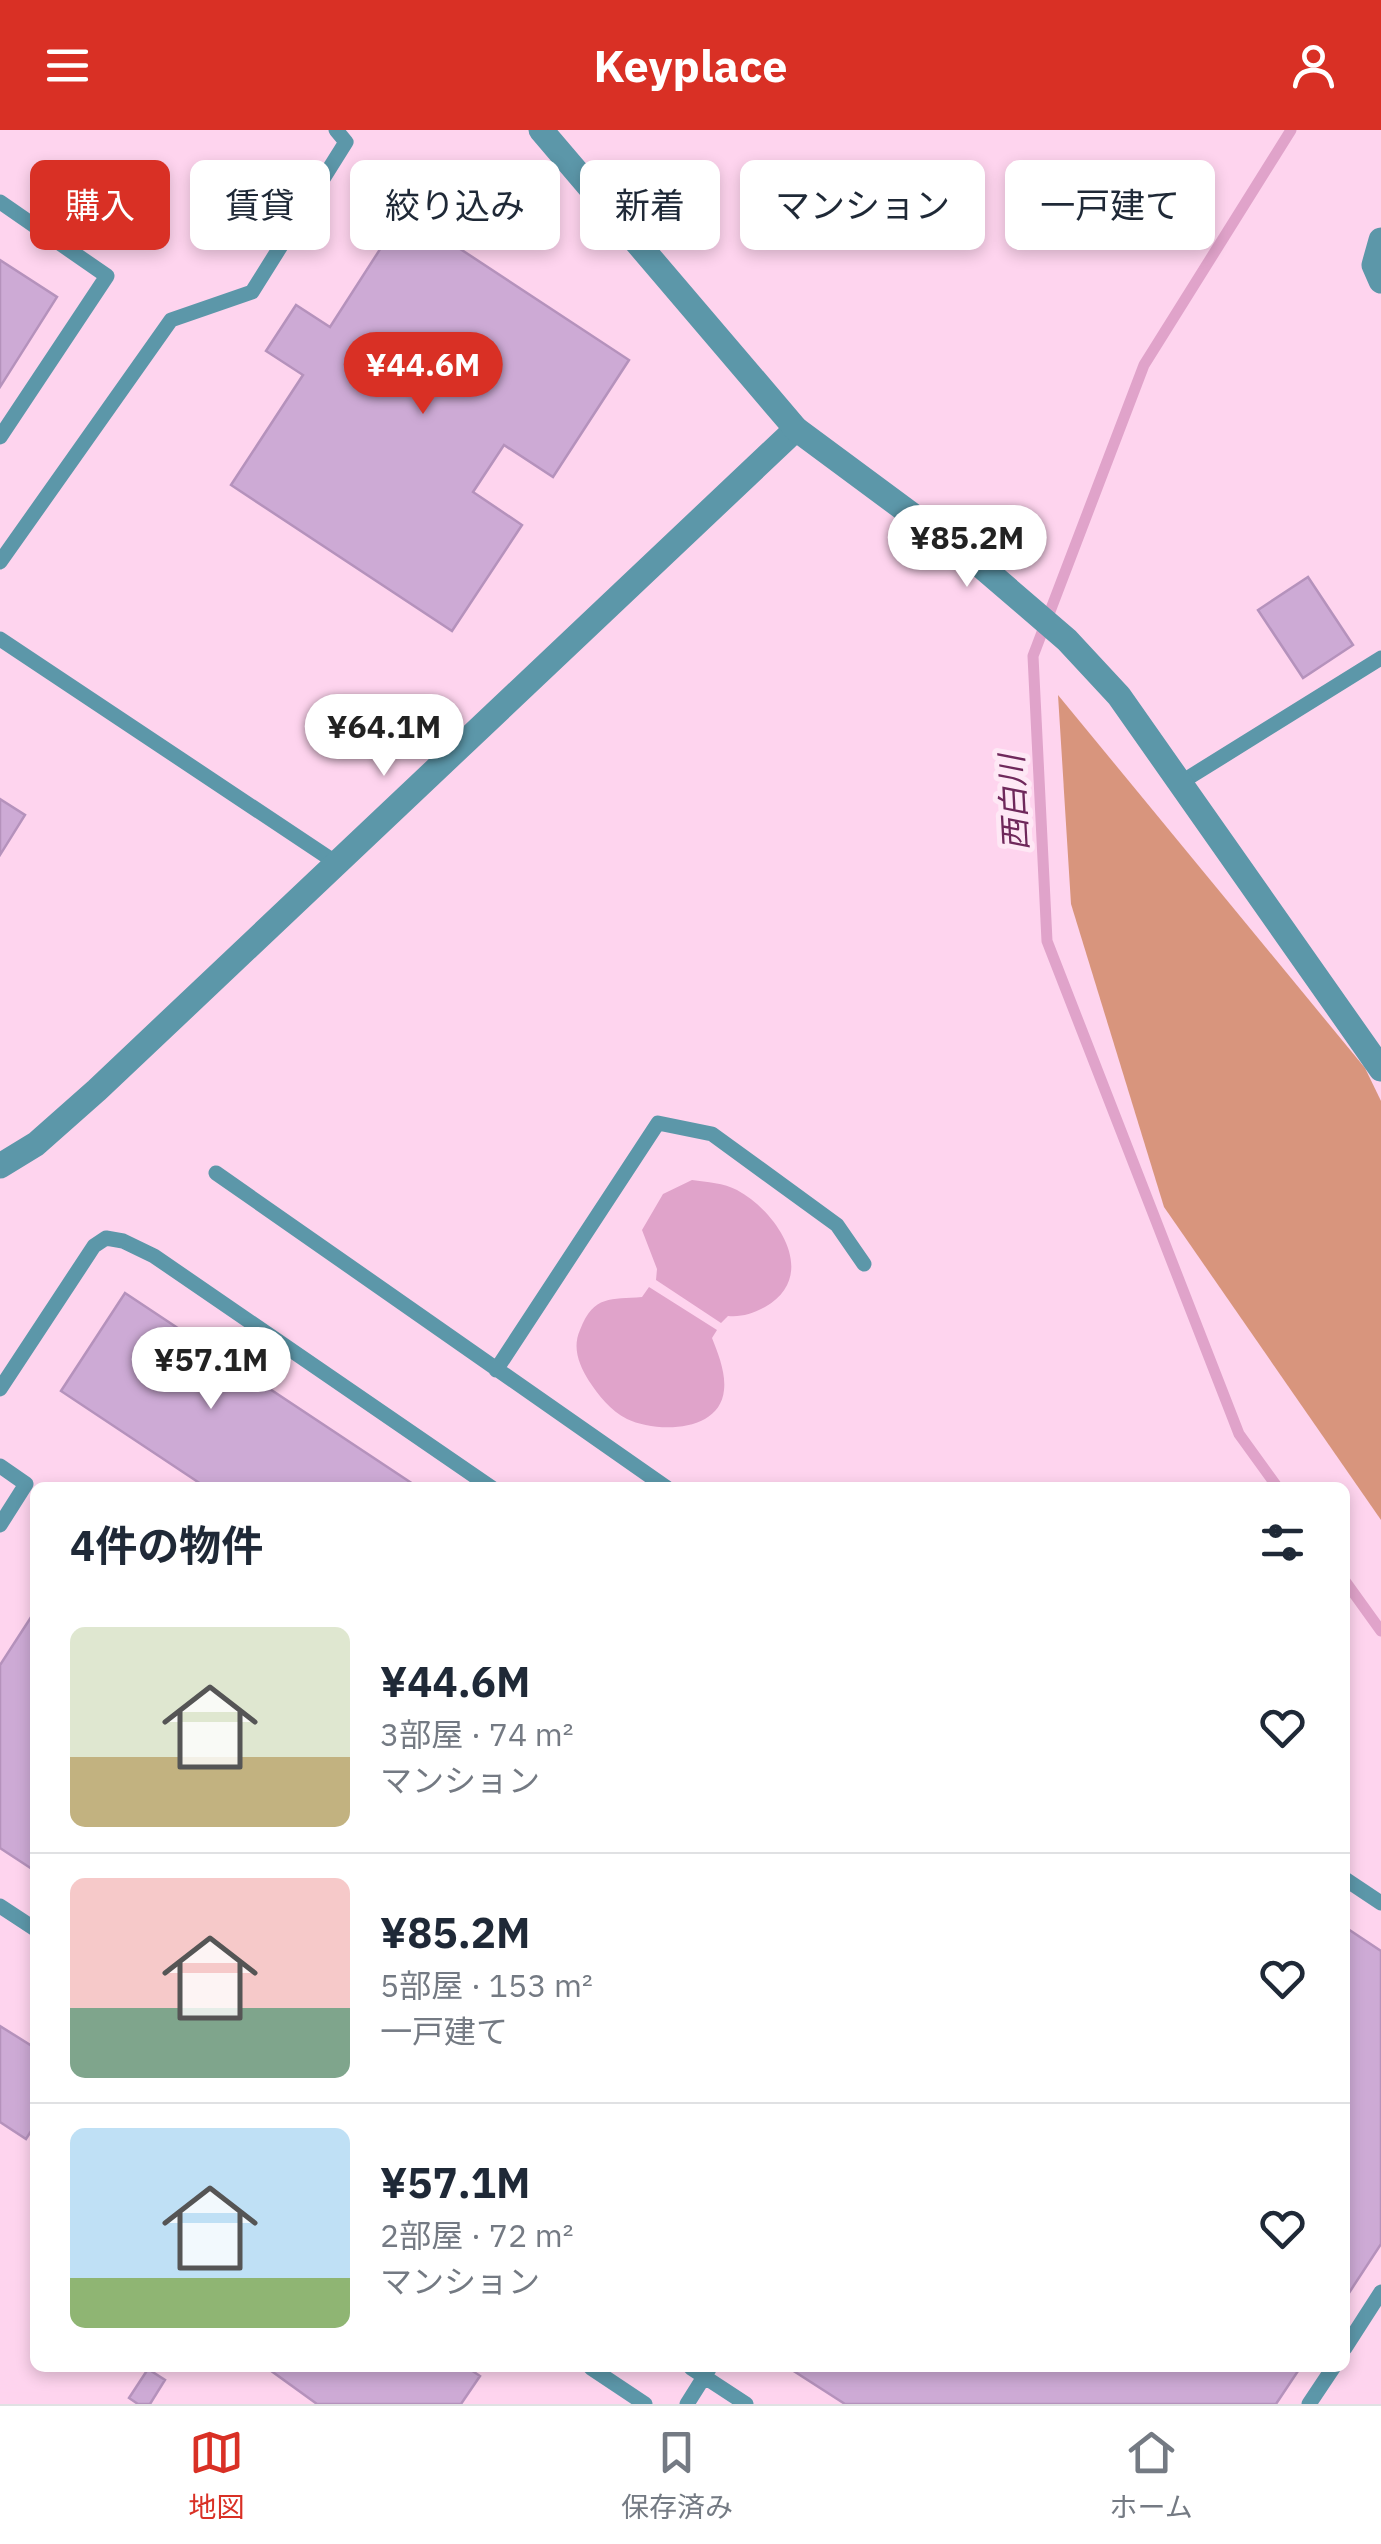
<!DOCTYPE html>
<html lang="ja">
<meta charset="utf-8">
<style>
body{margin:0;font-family:"IBM Plex Sans","Noto Sans JP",sans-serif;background:#f6f6f7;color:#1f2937;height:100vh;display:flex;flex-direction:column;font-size:38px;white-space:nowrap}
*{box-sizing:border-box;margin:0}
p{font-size:32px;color:#747a83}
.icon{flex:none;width:55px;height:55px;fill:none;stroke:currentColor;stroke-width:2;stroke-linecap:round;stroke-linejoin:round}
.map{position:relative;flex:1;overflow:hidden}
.panel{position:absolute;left:30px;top:1352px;width:1320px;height:890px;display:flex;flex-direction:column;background:#fff;border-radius:15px;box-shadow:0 5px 15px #0003}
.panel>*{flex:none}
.top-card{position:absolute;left:30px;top:30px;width:1322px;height:90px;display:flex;gap:20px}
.price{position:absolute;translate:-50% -85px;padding:0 22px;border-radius:35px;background:#fff;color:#222;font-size:32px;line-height:65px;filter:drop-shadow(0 2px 5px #0008)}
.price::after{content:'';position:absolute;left:50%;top:60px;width:30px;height:22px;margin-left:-15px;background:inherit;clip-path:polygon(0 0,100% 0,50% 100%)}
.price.selected{background:#d93025;color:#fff}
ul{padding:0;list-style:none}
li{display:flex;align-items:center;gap:30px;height:250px;padding:0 40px}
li+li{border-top:2px solid #e0e1e3}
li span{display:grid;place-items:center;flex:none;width:280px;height:200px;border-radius:15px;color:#555}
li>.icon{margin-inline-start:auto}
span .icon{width:120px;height:120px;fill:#fffc;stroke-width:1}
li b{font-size:42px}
h2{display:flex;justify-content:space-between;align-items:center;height:120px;padding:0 40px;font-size:42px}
.chip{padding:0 35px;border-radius:15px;background:#fff;box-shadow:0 5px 15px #0003;font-size:35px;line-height:90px}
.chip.selected{background:#d93025;color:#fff}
header{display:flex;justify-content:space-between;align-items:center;height:130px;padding:0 40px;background:#d93025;color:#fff;font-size:45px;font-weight:700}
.dock{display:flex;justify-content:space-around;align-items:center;height:140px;border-top:2px solid #e0e1e3;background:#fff;font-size:28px;color:#747a83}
.dock a{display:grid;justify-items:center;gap:5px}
.dock .selected{color:#d93025}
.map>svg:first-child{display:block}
.forest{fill:#d8957d}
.water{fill:#e0a3ca}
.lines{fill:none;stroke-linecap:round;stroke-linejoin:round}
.stream{stroke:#e0a3ca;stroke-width:11}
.building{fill:#cdaad5;stroke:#b592bc;stroke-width:2.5}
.service{stroke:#5c97a9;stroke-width:15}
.minor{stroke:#5c97a9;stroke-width:25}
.tertiary{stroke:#5c97a9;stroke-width:25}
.labels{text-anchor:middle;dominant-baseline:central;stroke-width:10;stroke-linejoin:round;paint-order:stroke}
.water-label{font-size:32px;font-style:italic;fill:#6f285b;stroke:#fee8f5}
</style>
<header><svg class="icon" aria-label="menu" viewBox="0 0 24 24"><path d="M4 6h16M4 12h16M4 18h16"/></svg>Keyplace<svg class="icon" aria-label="person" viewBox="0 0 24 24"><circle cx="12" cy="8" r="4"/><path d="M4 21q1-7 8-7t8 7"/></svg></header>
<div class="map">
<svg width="1381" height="2274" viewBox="0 0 1381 2274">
<rect width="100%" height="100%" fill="#fed4ee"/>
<path class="forest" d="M1058,565L1365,938L1381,971V1390L1164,1077L1071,774Z"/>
<path class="water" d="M692,1050C707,1052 724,1053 737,1060C778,1082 820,1146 765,1177C752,1184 742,1187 728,1186L721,1193L656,1150L657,1139L642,1100L663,1064Z
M649,1157L717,1200L712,1208C718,1223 726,1243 724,1260C720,1303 656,1303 627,1289C610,1280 599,1266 589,1251C579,1235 572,1218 580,1200C594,1164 611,1170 642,1167Z"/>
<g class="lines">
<path class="stream" d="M1278,1358L1239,1304L1047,811L1033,526L1144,235L1291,0
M1345,1451L1381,1501"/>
</g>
<path class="building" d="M404,82L629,230L553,347L504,315L473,362L522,395L452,501L231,355L303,245L266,221L296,175L330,197Z
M0,130L57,167L0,257Z
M1308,447L1353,515L1303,548L1258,480Z
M0,669L25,685L0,725Z
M125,1163L419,1358H207L61,1261Z
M35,1481V1741L0,1718V1535Z
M1345,1797L1381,1821V2114L1345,2169Z
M0,1896L35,1918V1995L26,2009L0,1992Z
M271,2238H468L480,2246L461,2274H317L270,2240Z
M789,2238H1300L1276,2274H845Z
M148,2239L165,2250L150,2274H138L129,2268Z"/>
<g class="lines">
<path class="service" d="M0,72L107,146L0,307
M0,432L171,190L252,162L346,12L336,0
M0,509L335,732
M1180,653L1381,528
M216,1043L667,1358
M496,1240L658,993L712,1004L837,1095L864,1134
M0,1259L94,1116L106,1108L123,1111L154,1126L492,1358
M0,1336L26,1354L0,1395
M1345,1749L1381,1773
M0,1776L35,1799
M1345,2218L1381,2162
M591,2238L645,2274
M691,2238L746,2274
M687,2274L709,2239
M1309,2274L1333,2238"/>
<path class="minor" d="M1381,110L1374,135L1381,151
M0,1036L36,1014L97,960L796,299"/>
<path class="tertiary" d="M541,0L796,299L981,436L1067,510L1119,566L1381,939"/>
</g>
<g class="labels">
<g class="water-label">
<text transform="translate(1013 673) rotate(-93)">西白川</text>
</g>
</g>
</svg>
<b class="price selected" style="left:423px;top:287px">¥44.6M</b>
<b class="price" style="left:967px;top:460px">¥85.2M</b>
<b class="price" style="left:384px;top:649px">¥64.1M</b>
<b class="price" style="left:211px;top:1282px">¥57.1M</b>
<div class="top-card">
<a class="chip selected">購入</a>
<a class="chip">賃貸</a>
<a class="chip">絞り込み</a>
<a class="chip">新着</a>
<a class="chip">マンション</a>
<a class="chip">一戸建て</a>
</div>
<section class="panel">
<h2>4件の物件<svg class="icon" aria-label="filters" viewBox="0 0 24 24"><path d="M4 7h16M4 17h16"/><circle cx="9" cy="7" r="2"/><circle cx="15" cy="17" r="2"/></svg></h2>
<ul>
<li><span style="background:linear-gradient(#dfe7d0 65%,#c2b280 0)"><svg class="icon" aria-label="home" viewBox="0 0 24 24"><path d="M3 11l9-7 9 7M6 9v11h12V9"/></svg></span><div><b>¥44.6M</b><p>3部屋 · 74 m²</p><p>マンション</p></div><svg class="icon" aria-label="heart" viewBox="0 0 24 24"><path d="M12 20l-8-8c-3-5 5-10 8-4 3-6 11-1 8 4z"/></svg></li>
<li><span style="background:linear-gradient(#f6c9c9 65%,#7fa58c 0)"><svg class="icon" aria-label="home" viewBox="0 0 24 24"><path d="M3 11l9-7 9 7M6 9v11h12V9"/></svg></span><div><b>¥85.2M</b><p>5部屋 · 153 m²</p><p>一戸建て</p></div><svg class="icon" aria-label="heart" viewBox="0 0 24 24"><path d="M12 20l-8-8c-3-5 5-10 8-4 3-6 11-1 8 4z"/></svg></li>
<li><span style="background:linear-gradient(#bfe0f5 75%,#8fb573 0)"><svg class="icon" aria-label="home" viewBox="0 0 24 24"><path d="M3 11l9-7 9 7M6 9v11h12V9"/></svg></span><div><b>¥57.1M</b><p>2部屋 · 72 m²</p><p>マンション</p></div><svg class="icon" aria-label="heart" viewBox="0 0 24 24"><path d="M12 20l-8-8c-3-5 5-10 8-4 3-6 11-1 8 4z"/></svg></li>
</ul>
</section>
</div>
<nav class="dock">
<a class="selected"><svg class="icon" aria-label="map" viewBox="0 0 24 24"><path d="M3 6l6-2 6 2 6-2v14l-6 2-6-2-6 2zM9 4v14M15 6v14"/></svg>地図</a>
<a><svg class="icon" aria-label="saved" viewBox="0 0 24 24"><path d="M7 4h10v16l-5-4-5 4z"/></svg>保存済み</a>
<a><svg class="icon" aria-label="home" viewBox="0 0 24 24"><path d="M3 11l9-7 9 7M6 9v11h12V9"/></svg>ホーム</a>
</nav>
